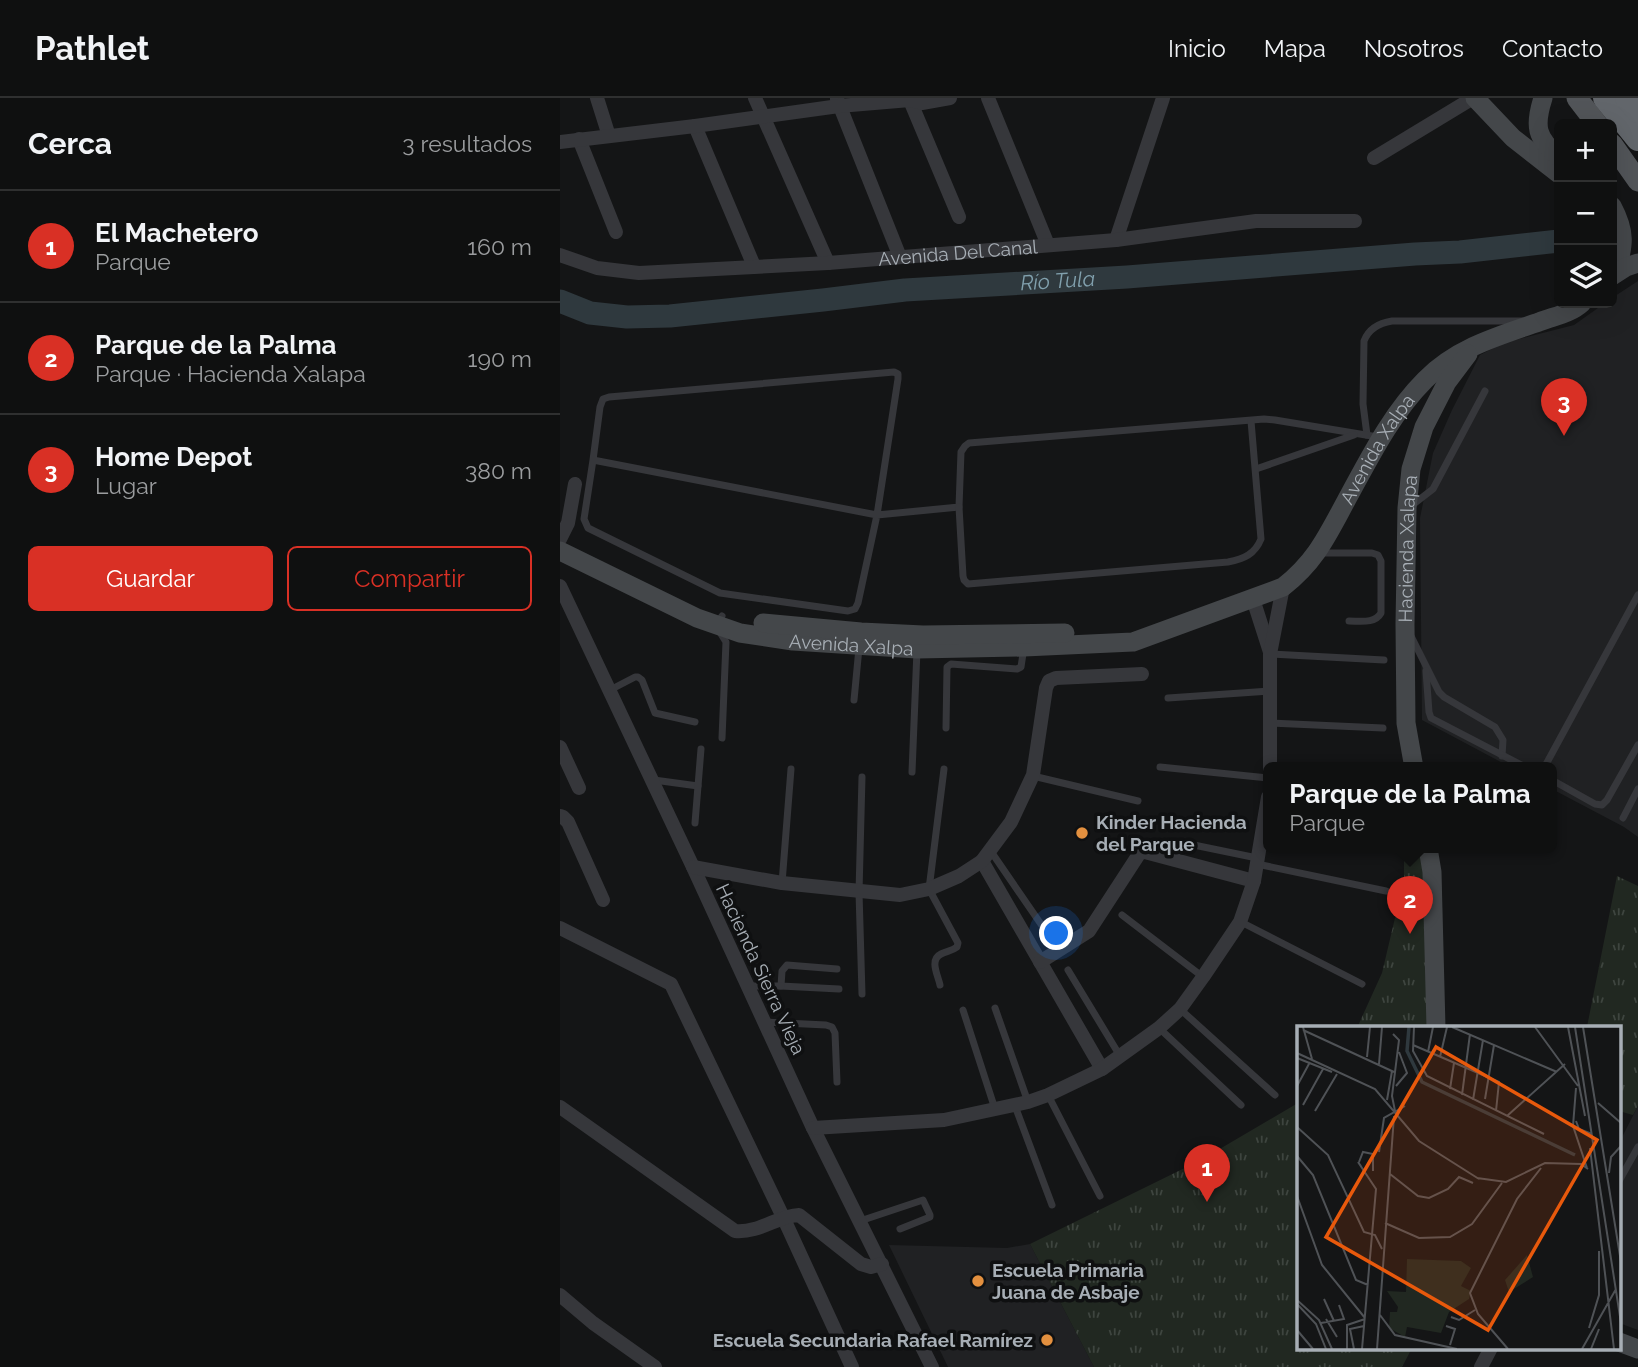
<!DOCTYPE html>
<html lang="es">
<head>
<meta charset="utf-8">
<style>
	body { margin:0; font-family:Raleway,sans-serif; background:#1d1e1e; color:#f1f3f6 }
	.controls { position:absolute; right:21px; top:21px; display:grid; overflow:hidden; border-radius:10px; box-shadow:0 7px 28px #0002 }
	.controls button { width:63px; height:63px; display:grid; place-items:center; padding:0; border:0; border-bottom:2px solid #2f3030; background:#0f1010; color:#f1f3f6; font:35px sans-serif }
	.you { position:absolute; left:497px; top:836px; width:24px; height:24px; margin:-18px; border:5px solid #fff; border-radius:50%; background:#1a73e8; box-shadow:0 0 0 10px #1a73e833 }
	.badge { display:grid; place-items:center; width:46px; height:46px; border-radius:50%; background:#d93025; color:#fff; font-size:23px; font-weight:700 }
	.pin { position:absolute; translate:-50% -58px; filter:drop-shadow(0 2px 4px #0008) }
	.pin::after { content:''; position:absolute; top:37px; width:24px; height:21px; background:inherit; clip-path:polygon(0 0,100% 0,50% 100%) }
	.popup { position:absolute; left:703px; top:664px; width:294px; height:91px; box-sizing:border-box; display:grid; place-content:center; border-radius:10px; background:#0f1010; filter:drop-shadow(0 2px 5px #0005); font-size:23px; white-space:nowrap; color:#9b9d9f }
	.popup b { font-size:26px; color:#f1f3f6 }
	.popup::after { content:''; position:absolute; left:50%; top:100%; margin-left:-14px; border:14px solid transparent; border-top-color:#0f1010 }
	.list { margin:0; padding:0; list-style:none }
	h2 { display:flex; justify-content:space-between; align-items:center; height:91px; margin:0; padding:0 28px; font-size:30px }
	h2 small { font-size:23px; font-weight:400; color:#9b9d9f }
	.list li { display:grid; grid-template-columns:46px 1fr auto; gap:21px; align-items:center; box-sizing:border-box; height:112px; padding:0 28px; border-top:2px solid #2f3030 }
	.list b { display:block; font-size:26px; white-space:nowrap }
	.list p { margin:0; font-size:23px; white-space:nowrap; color:#9b9d9f }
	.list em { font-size:23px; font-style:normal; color:#9b9d9f }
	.actions { display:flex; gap:14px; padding:21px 28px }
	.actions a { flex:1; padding:16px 0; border:2px solid #d93025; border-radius:10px; text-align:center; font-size:24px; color:#d93025 }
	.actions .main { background:#d93025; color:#fff }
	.icon { flex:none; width:38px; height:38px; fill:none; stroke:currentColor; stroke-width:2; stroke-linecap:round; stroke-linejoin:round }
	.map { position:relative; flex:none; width:1078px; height:1269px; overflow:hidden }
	header { display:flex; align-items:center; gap:42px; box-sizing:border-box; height:98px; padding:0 35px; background:#0f1010; border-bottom:2px solid #2f3030 }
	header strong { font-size:33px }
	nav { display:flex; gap:38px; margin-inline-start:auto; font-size:24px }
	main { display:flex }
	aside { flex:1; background:#0f1010 }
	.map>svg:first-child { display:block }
	.built { fill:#202123 }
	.park { fill:url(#park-tufts) }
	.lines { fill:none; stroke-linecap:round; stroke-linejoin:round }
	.river { stroke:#2f393e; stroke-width:23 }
	.lane { stroke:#36373b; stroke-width:7 }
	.street { stroke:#36373b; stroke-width:14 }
	.secondary { stroke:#44474a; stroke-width:19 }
	.primary { stroke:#525559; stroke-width:21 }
	.highway { stroke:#62666b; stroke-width:24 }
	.poi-dot { fill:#e3903f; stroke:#0f1011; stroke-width:2.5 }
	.labels { text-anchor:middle; stroke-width:7; stroke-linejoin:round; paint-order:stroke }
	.street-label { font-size:19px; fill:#a7aeb5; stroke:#0f1011 }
	.poi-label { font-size:19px; font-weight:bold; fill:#a7aeb5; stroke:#0f1011; text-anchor:start }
	.water-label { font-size:21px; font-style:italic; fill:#81a0ad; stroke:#0f1011 }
	.inset-river { fill:none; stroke:#2f393e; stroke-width:3.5 }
	.inset-road { fill:none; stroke:#4f5256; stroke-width:2 }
	.view { fill:#e8590c; fill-opacity:0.15; stroke:#e8590c; stroke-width:3.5 }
	.inset-edge { fill:none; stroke:#a7aeb5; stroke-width:3.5 }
</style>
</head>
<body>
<header>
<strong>Pathlet</strong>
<nav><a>Inicio</a><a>Mapa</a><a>Nosotros</a><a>Contacto</a></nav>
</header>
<main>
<aside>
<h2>Cerca<small>3 resultados</small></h2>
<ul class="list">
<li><span class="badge">1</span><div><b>El Machetero</b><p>Parque</p></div><em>160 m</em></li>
<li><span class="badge">2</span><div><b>Parque de la Palma</b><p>Parque · Hacienda Xalapa</p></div><em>190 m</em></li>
<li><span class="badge">3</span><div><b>Home Depot</b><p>Lugar</p></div><em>380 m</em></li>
</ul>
<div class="actions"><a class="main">Guardar</a><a>Compartir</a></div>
</aside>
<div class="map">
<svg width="1078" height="1269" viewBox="0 0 1078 1269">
	<defs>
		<pattern id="park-tufts" width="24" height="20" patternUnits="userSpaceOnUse" patternTransform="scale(1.75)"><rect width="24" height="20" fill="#212821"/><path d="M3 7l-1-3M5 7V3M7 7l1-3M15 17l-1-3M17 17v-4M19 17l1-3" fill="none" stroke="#3e453f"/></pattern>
	</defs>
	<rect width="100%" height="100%" fill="#141516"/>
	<g class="built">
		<path d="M1078,183V739L1064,729L992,691V670H952L862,622L860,420L873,355L892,312L920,257L943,245L1014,227L1045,205H1052V200Z"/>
		<path d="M1078,1008V1232L1059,1225V1045Z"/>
		<path d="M470,1146L534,1269H388L329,1147L447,1150Z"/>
	</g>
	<g class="park">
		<path d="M844,750H862L870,929L797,930L822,875L844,782Z"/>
		<path d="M1057,778L1078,788V1008L1073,1017L1059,1013L1060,989H1059V930L1027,929Z"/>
		<path d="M738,1005V1250H852L842,1269H534L470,1146L641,1062Z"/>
	</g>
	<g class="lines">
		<path class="river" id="s1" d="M0,203L30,215L67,219L110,218L263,202L345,192L567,179L855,156L900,154L999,143"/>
		<g class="lane">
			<path d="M807,337L803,306L804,243C809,230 819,225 832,223H962"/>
			<path d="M33,362L24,421L28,430L160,495L288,513L295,511L298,505L317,417L338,281V276L334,274L49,299L43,301L40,309L33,362L317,417L399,409L401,354L405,348L409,345L704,321L715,322L818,339"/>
			<path d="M696,371L794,337"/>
			<path d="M851,408L873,391L925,293"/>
			<path d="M399,409L403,478L404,482L408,486L668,464C684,461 695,456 701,441L691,323"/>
			<path d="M759,455H812L818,457L821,463V515C815,526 800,523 789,523"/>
			<path d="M851,538L879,594L884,599L935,629L943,642L942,658"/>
			<path d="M711,556L824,562"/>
			<path d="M866,573L869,614L871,620L967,670"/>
			<path d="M50,592L75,579H78L82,582L95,615L135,624"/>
			<path d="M608,600L710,593"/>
			<path d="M294,602L299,550"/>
			<path d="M710,625L823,630"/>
			<path d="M386,630L387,569L391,566L457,571L461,569L464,549"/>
			<path d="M162,640L166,544L156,528L162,518"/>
			<path d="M600,669L708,680"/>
			<path d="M984,670L1078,497"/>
			<path d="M352,674L357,552"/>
			<path d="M473,678L578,703"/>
			<path d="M94,682L138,688"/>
			<path d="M992,682L1035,706L1042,707L1047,702L1078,647"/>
			<path d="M1063,720L1078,691"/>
			<path d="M135,725L141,651"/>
			<path d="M629,746L697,760"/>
			<path d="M430,752L485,832"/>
			<path d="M697,766L826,793"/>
			<path d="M222,785L231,671"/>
			<path d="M562,817L643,879"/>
			<path d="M681,824L802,886"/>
			<path d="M277,871L227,867L222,873L221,888L279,891"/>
			<path d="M508,872L560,958"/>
			<path d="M380,887C378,877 369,862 381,856C387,853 392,853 397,849L398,845L369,791L384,671"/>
			<path d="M187,888H221"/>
			<path d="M302,896L299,794L302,679"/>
			<path d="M435,910L468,1004"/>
			<path d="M620,911L715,997"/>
			<path d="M403,912L435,1011"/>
			<path d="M204,924L266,927L272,929L275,935L277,984"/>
			<path d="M599,930L681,1007"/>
			<path d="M488,997L540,1098"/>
			<path d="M455,1008L492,1107"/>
			<path d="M1059,1083L1078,1049"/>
			<path d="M300,1123L363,1102L370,1117V1119L340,1131"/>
		</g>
		<g class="street">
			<path d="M37,0L49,38"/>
			<path d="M195,0L268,165"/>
			<path d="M349,0L399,119"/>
			<path d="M428,0L488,147"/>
			<path d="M277,1L340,159"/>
			<path d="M135,28L194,168"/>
			<path d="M19,41L56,134"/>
			<path d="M0,44L135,28L279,8L350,2L362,5L390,0"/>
			<path d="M814,60L913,0"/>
			<path d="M556,142L603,0"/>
			<path id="s2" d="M0,157L37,170L79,175L268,165L556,142L696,123H795"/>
			<path d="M0,441L8,425L15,386"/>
			<path d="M0,488L133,769L253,1030L372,1269"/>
			<path d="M693,501L710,554"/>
			<path d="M0,649L19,690"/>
			<path d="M710,670V556L723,489"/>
			<path d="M0,718L3,719L8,724L43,802"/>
			<path d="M422,763L542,971"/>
			<path d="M133,769L222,785L340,797L369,791L399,778L422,763L451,724L473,677L486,590L489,583L496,580L582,576"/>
			<path d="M0,830L111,886L224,1121L292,1269"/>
			<path d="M480,864L529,833L581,753L694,783"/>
			<path d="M0,1009L175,1133C200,1135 217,1118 239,1117L301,1166L311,1169L322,1166"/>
			<path d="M253,1030L384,1022L468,1004L488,997L542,971L599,930L620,911L643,879L680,824L694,783L708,699"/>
			<path d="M0,1197L33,1225L95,1269"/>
			<path d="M921,1269L931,1250"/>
		</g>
		<g class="secondary">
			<path d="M915,0L953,40L999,76"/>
			<path d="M983,0C974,28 976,40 999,59"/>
			<path d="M1052,108C1066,134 1064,147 1056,175"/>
			<path d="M1052,178L1066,169L1078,165"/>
			<path id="s3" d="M0,453L137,520L180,535L233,543L357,551L464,549L573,544L723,489C756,463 767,438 786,403C809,361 831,316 865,282C896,250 938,238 979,224C994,218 1010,216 1022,205"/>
			<path d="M203,525L301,534L363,537L505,535"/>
			<path id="s4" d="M854,670L846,625L845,526L847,410L851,371L864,329L887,284L908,256"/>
			<path d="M868,750L872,774L876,930"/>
			<path d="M1059,1244L1078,1251"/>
		</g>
		<g class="primary">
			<path d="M1017,0L1037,26"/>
			<path d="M1052,46L1078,83"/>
		</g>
		<g class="highway">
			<path d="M1045,0L1078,41"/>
			<path d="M1067,0L1078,13"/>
		</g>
	</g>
	<g class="poi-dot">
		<circle cx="522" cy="735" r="7"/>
		<circle cx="418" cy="1183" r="7"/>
		<circle cx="487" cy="1242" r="7"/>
	</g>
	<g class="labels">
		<g class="street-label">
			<text dy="7" stroke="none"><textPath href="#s2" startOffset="401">Avenida Del Canal</textPath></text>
			<text dy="7" stroke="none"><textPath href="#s3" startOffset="920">Avenida Xalpa</textPath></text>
			<text dy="7" stroke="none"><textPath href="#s4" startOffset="220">Hacienda Xalapa</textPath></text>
			<text dy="7" stroke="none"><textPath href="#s3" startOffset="310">Avenida Xalpa</textPath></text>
			<text transform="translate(201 871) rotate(65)" y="7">Hacienda Sierra Vieja</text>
		</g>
		<g class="poi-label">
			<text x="536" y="731">Kinder Hacienda<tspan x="536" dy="22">del Parque</tspan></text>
			<text x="432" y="1179">Escuela Primaria<tspan x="432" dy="22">Juana de Asbaje</tspan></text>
			<text x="473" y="1249" text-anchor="end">Escuela Secundaria Rafael Ramírez</text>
		</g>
		<g class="water-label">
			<text dy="7" stroke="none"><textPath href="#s1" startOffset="502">Río Tula</textPath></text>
		</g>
	</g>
	<g transform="translate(737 928)">
		<rect width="324" height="324" fill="#141516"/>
		<path d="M230,229L236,251L212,266L208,254ZM110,233L164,235L174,242L164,260L174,265L172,273L152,286L144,307L110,301L108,311L92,302L93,286H100L101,281L90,265L109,266Z" fill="#212821"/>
		<path class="inset-river" d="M112,1L110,25L125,56L278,129"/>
		<path class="inset-road" d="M6,1L15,33M117,1L116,25L130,50L247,108M155,1L260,46M238,1L281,60M271,1L288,90M278,1L324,297M286,1L324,236M6,4L97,46M96,8L102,14L95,70L98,85M116,19L202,56L199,85M131,26L136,1M0,27L78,63L122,115L182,153M70,31L73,1M143,31L150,1M0,32L35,46M82,38L85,1M0,60L13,36M99,60L110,47L102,26M279,62L276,100L290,142M153,63L157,37M165,69L173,8M188,73L197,19M90,74L95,45M176,74L186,14M301,77L324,97M6,79L26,43M18,85L40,48M210,90L268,38M279,95L282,103L295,108M0,101L31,129L67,206L78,209L85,223M293,122L317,323M82,126L87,92L108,80M0,130L16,149L59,254L71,259M62,136L66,126L76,128V145M64,140L61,136L79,163L65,323M312,147L314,131L324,120M93,148L121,170L132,172L151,163L162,151L176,157M180,152L209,156L248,137L284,138L291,143M0,170L25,239L68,292M88,197L122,212L153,211L175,198L205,157M27,273L37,295M0,274L22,294L35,323M0,278L19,298L29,323M83,289L98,309L160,323M154,291L162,294L178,284M29,293L40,311M24,297L47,293L42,279M149,300L158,303L153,319M292,302L302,269V225M0,304L16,323M50,323V299L68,293M57,323L53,303L67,300M80,323L97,90M211,323L181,288L173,267L220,173L244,142M285,323L319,263M294,323L302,303"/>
		<path class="view" d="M139,21L300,114L191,304L29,211Z"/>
		<rect width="324" height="324" class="inset-edge"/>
	</g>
</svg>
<div class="controls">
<button>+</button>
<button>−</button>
<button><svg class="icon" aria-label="layers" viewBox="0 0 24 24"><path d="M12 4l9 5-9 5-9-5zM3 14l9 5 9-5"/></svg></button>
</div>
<div class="you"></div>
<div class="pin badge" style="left:647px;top:1104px">1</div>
<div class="pin badge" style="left:850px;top:836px">2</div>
<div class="popup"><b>Parque de la Palma</b>Parque</div>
<div class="pin badge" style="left:1004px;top:338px">3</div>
</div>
</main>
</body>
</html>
